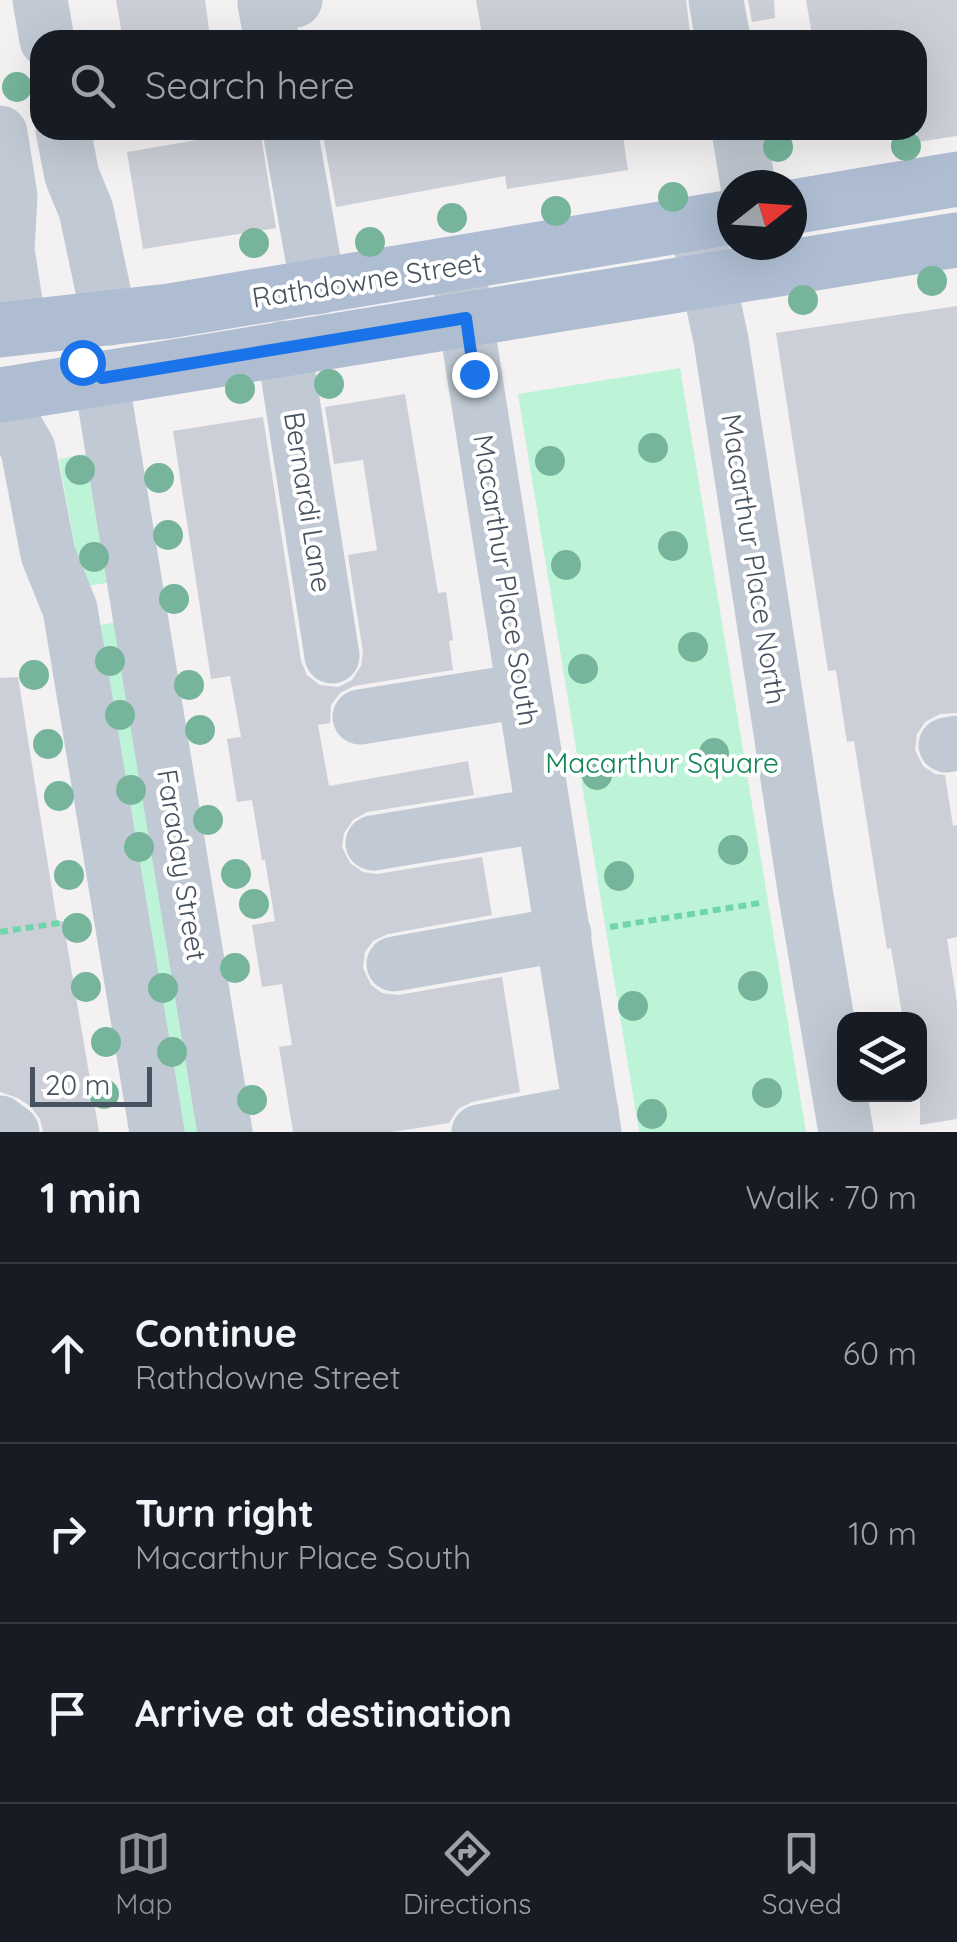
<!DOCTYPE html>
<html lang="en">
<head>
<meta charset="utf-8">
<style>
	body { margin:0; font-family:Quicksand,sans-serif; background:#20242c; color:#f1f3f6 }
	.controls { position:absolute; right:30px; bottom:30px; display:grid; overflow:hidden; border-radius:20px; box-shadow:0 10px 40px #0002 }
	.controls button { width:90px; height:90px; display:grid; place-items:center; padding:0; border:0; border-bottom:2px solid #363941; background:#171b24; color:#f1f3f6; font:50px sans-serif }
	.compass { position:absolute; left:717px; top:170px; width:90px; height:90px; border-radius:50%; background:#171b24; box-shadow:0 10px 40px #0002; rotate:73deg }
	.scale { position:absolute; left:30px; bottom:25px; width:122px; box-sizing:border-box; padding-left:10px; border:5px solid #475260; border-top:0; font-size:28px; line-height:35px; white-space:nowrap; color:#475260; -webkit-text-stroke:8px #fff; paint-order:stroke }
	.stop { position:absolute; width:30px; height:30px; margin:-22px; border:8px solid #1a73e8; border-radius:50%; background:#fff }
	.stop.end { background:#1a73e8; border-color:#fff; box-shadow:0 2px 10px #0008 }
	.list { margin:0; padding:0; list-style:none }
	h2 { display:flex; justify-content:space-between; align-items:center; height:130px; margin:0; padding:0 40px; font-size:42px }
	h2 small { font-size:32px; font-weight:400; color:#9ea1a6 }
	.list li { display:grid; grid-template-columns:65px 1fr auto; gap:30px; align-items:center; box-sizing:border-box; height:180px; padding:0 40px; border-top:2px solid #363941 }
	.list b { display:block; font-size:38px; white-space:nowrap }
	.list p { margin:0; font-size:32px; white-space:nowrap; color:#9ea1a6 }
	.list em { font-size:32px; font-style:normal; color:#9ea1a6 }
	.icon { flex:none; width:55px; height:55px; fill:none; stroke:currentColor; stroke-width:2; stroke-linecap:round; stroke-linejoin:round }
	.map { position:relative; flex:none; width:957px; height:1132px; overflow:hidden }
	.search { position:absolute; background:#171b24; box-shadow:0 10px 40px #0002; left:30px; right:30px; top:30px; height:110px; display:flex; align-items:center; gap:25px; box-sizing:border-box; padding:0 35px; border-radius:30px; color:#9ea1a6; font-size:38px }
	.sheet { height:670px; background:#171b24 }
	nav { display:flex; justify-content:space-around; align-items:center; box-sizing:border-box; height:140px; border-top:2px solid #363941; background:#171b24; font-size:28px; color:#9ea1a6 }
	nav a { display:grid; justify-items:center; gap:5px }
	nav .on { color:#8c9099 }
	.map>svg:first-child { display:block }
	.green { fill:#bdf4d7 }
	.building { fill:#cccfd7 }
	.lines { fill:none; stroke-linecap:round; stroke-linejoin:round }
	.path { stroke:#71d5ac; stroke-width:6; stroke-dasharray:8 5; stroke-linecap:butt }
	.minor { stroke:#c1cad4; stroke-width:55 }
	.major { stroke:#aebdd2; stroke-width:55 }
	.tree { fill:#76b59b }
	.route { stroke:#1a73e8; stroke-width:12 }
	.labels { text-anchor:middle; stroke-width:8; stroke-linejoin:round; paint-order:stroke }
	.street-label { font-size:28px; fill:#475260; stroke:#fff }
	.park-label { font-size:28px; fill:#0f8454; stroke:#fff }
</style>
</head>
<body>
<div class="map">
<svg width="957" height="1132" viewBox="0 0 957 1132">
	<rect width="100%" height="100%" fill="#f3f1f1"/>
	<g class="green">
		<path d="M680,368L806,1132H639L518,394Z"/>
		<path d="M104,451L123,580L82,587L59,459Z"/>
		<path d="M129,620L214,1132H169L89,627Z"/>
	</g>
	<g class="building">
		<path d="M116,0H205L210,36L185,40H123Z"/>
		<path d="M476,0H686L691,40H483Z"/>
		<path d="M748,0H774L775,18L752,22Z"/>
		<path d="M806,0H957V136L917,142V40H813Z"/>
		<path d="M220,130H260L276,228L143,249L127,152L221,136Z"/>
		<path d="M322,130H622L628,170L507,189L505,176L336,207Z"/>
		<path d="M957,306V713L940,714L925,722L917,734L915,750L923,766L935,774L945,775L953,826L957,825V937L947,939L957,1003V1119L920,1125V1020H903L891,948L887,949L854,741L847,742L836,670L828,671L776,333Z"/>
		<path d="M405,394L438,593L446,592L453,640L449,641L453,670L354,686L340,693L331,705L330,723L318,725L329,786L468,761L474,795L367,812L353,820L344,833L342,847L350,863L363,872L377,874L482,857L492,915L388,934L373,941L365,952L363,968L371,985L382,993L398,995L502,977L520,1092L472,1102L458,1109L449,1123L392,1132H293L279,1047L292,1045L282,984L262,987L252,925L275,921L265,860H262L252,800L237,802L227,739L241,737L230,676L211,679L173,431L263,417L301,661L307,675L320,685L338,687L352,680L361,666L363,652L348,555L377,550L363,460L334,464L325,407Z"/>
		<path d="M18,677L57,921H63L99,1132H43L40,1119L31,1107L18,1098L0,1092V678Z"/>
	</g>
	<g class="lines">
		<g class="path">
			<path d="M610,927L760,903"/>
			<path d="M0,932L72,921"/>
		</g>
		<g class="minor">
			<path d="M40,0L47,40"/>
			<path d="M716,0L723,40"/>
			<path d="M272,40L265,4L295,0"/>
			<path d="M63,130L72,176L86,210L109,318"/>
			<path d="M290,130L318,287"/>
			<path d="M739,130L748,185"/>
			<path d="M0,133L10,196L7,250L19,327"/>
			<path d="M698,232L721,340L806,896L846,1132"/>
			<path d="M458,271L594,1132"/>
			<path d="M284,348L332,656"/>
			<path d="M101,378L225,1132"/>
			<path d="M0,401L28,449L48,554L70,609L157,1132"/>
			<path d="M360,717L522,691"/>
			<path d="M946,745L957,743"/>
			<path d="M373,843L543,815"/>
			<path d="M394,964L564,934"/>
			<path d="M0,1123L12,1132"/>
			<path d="M479,1132L591,1111"/>
		</g>
		<g class="major">
			<path d="M792,207L957,179"/>
			<path d="M0,330L169,311L732,217"/>
			<path d="M0,395L957,240"/>
		</g>
	</g>
	<g class="tree">
		<circle cx="17" cy="87" r="15"/>
		<circle cx="906" cy="146" r="15"/>
		<circle cx="778" cy="147" r="15"/>
		<circle cx="673" cy="197" r="15"/>
		<circle cx="556" cy="211" r="15"/>
		<circle cx="452" cy="218" r="15"/>
		<circle cx="370" cy="242" r="15"/>
		<circle cx="254" cy="243" r="15"/>
		<circle cx="932" cy="281" r="15"/>
		<circle cx="803" cy="300" r="15"/>
		<circle cx="329" cy="384" r="15"/>
		<circle cx="240" cy="389" r="15"/>
		<circle cx="653" cy="448" r="15"/>
		<circle cx="550" cy="461" r="15"/>
		<circle cx="80" cy="470" r="15"/>
		<circle cx="159" cy="478" r="15"/>
		<circle cx="168" cy="535" r="15"/>
		<circle cx="673" cy="546" r="15"/>
		<circle cx="94" cy="557" r="15"/>
		<circle cx="566" cy="565" r="15"/>
		<circle cx="174" cy="599" r="15"/>
		<circle cx="693" cy="647" r="15"/>
		<circle cx="110" cy="661" r="15"/>
		<circle cx="583" cy="669" r="15"/>
		<circle cx="34" cy="675" r="15"/>
		<circle cx="189" cy="685" r="15"/>
		<circle cx="120" cy="715" r="15"/>
		<circle cx="200" cy="730" r="15"/>
		<circle cx="48" cy="744" r="15"/>
		<circle cx="714" cy="753" r="15"/>
		<circle cx="597" cy="775" r="15"/>
		<circle cx="131" cy="790" r="15"/>
		<circle cx="59" cy="796" r="15"/>
		<circle cx="208" cy="820" r="15"/>
		<circle cx="139" cy="847" r="15"/>
		<circle cx="733" cy="850" r="15"/>
		<circle cx="236" cy="874" r="15"/>
		<circle cx="69" cy="875" r="15"/>
		<circle cx="619" cy="876" r="15"/>
		<circle cx="254" cy="904" r="15"/>
		<circle cx="77" cy="928" r="15"/>
		<circle cx="235" cy="968" r="15"/>
		<circle cx="753" cy="986" r="15"/>
		<circle cx="86" cy="987" r="15"/>
		<circle cx="163" cy="988" r="15"/>
		<circle cx="633" cy="1006" r="15"/>
		<circle cx="106" cy="1042" r="15"/>
		<circle cx="172" cy="1052" r="15"/>
		<circle cx="767" cy="1093" r="15"/>
		<circle cx="104" cy="1094" r="15"/>
		<circle cx="252" cy="1100" r="15"/>
		<circle cx="652" cy="1114" r="15"/>
	</g>
	<g class="lines">
		<path class="route" d="M82,362L102,378L466,318L474,374"/>
	</g>
	<g class="labels">
		<g class="street-label">
			<text transform="translate(367 280) rotate(-9)" y="10">Rathdowne Street</text>
			<text transform="translate(308 502) rotate(81)" y="10">Bernardi Lane</text>
			<text transform="translate(754 559) rotate(81)" y="10">Macarthur Place North</text>
			<text transform="translate(506 580) rotate(81)" y="10">Macarthur Place South</text>
			<text transform="translate(182 865) rotate(81)" y="10">Faraday Street</text>
		</g>
		<g class="park-label">
			<text x="662" y="773">Macarthur Square</text>
		</g>
	</g>
</svg>
<div class="controls">
<button><svg class="icon" aria-label="layers" viewBox="0 0 24 24"><path d="M12 4l9 5-9 5-9-5zM3 14l9 5 9-5"/></svg></button>
</div>
<svg class="compass" viewBox="-18 -18 36 36"><path d="M0-13l5 13h-10z" fill="#e53935"/><path d="M0 13l5-13h-10z" fill="#9ea1a6"/></svg>
<div class="scale">20 m</div>
<div class="stop" style="left:82px;top:362px"></div>
<div class="stop end" style="left:474px;top:374px"></div>
<div class="search"><svg class="icon" aria-label="search" viewBox="0 0 24 24"><circle cx="10" cy="10" r="6"/><path d="M15 15l6 6"/></svg>Search here</div>
</div>
<section class="sheet">
<h2>1 min<small>Walk · 70 m</small></h2>
<ul class="list">
<li><svg class="icon" aria-label="ahead" viewBox="0 0 24 24"><path d="M12 20V5M6 11l6-6 6 6"/></svg><div><b>Continue</b><p>Rathdowne Street</p></div><em>60 m</em></li>
<li><svg class="icon" aria-label="right" viewBox="0 0 24 24"><path d="M7 20v-9h11M14 6l5 5-5 5"/></svg><div><b>Turn right</b><p>Macarthur Place South</p></div><em>10 m</em></li>
<li><svg class="icon" aria-label="arrive" viewBox="0 0 24 24"><path d="M6 21V4h12l-3 4 3 4H6"/></svg><div><b>Arrive at destination</b></div></li>
</ul>
</section>
<nav>
<a class="on"><svg class="icon" aria-label="map" viewBox="0 0 24 24"><path d="M3 6l6-2 6 2 6-2v14l-6 2-6-2-6 2zM9 4v14M15 6v14"/></svg>Map</a>
<a><svg class="icon" aria-label="directions" viewBox="0 0 24 24"><path d="M12 3l9 9-9 9-9-9zM9 14v-3h6M13 9l2 2-2 2"/></svg>Directions</a>
<a><svg class="icon" aria-label="saved" viewBox="0 0 24 24"><path d="M7 4h10v16l-5-4-5 4z"/></svg>Saved</a>
</nav>
</body>
</html>
